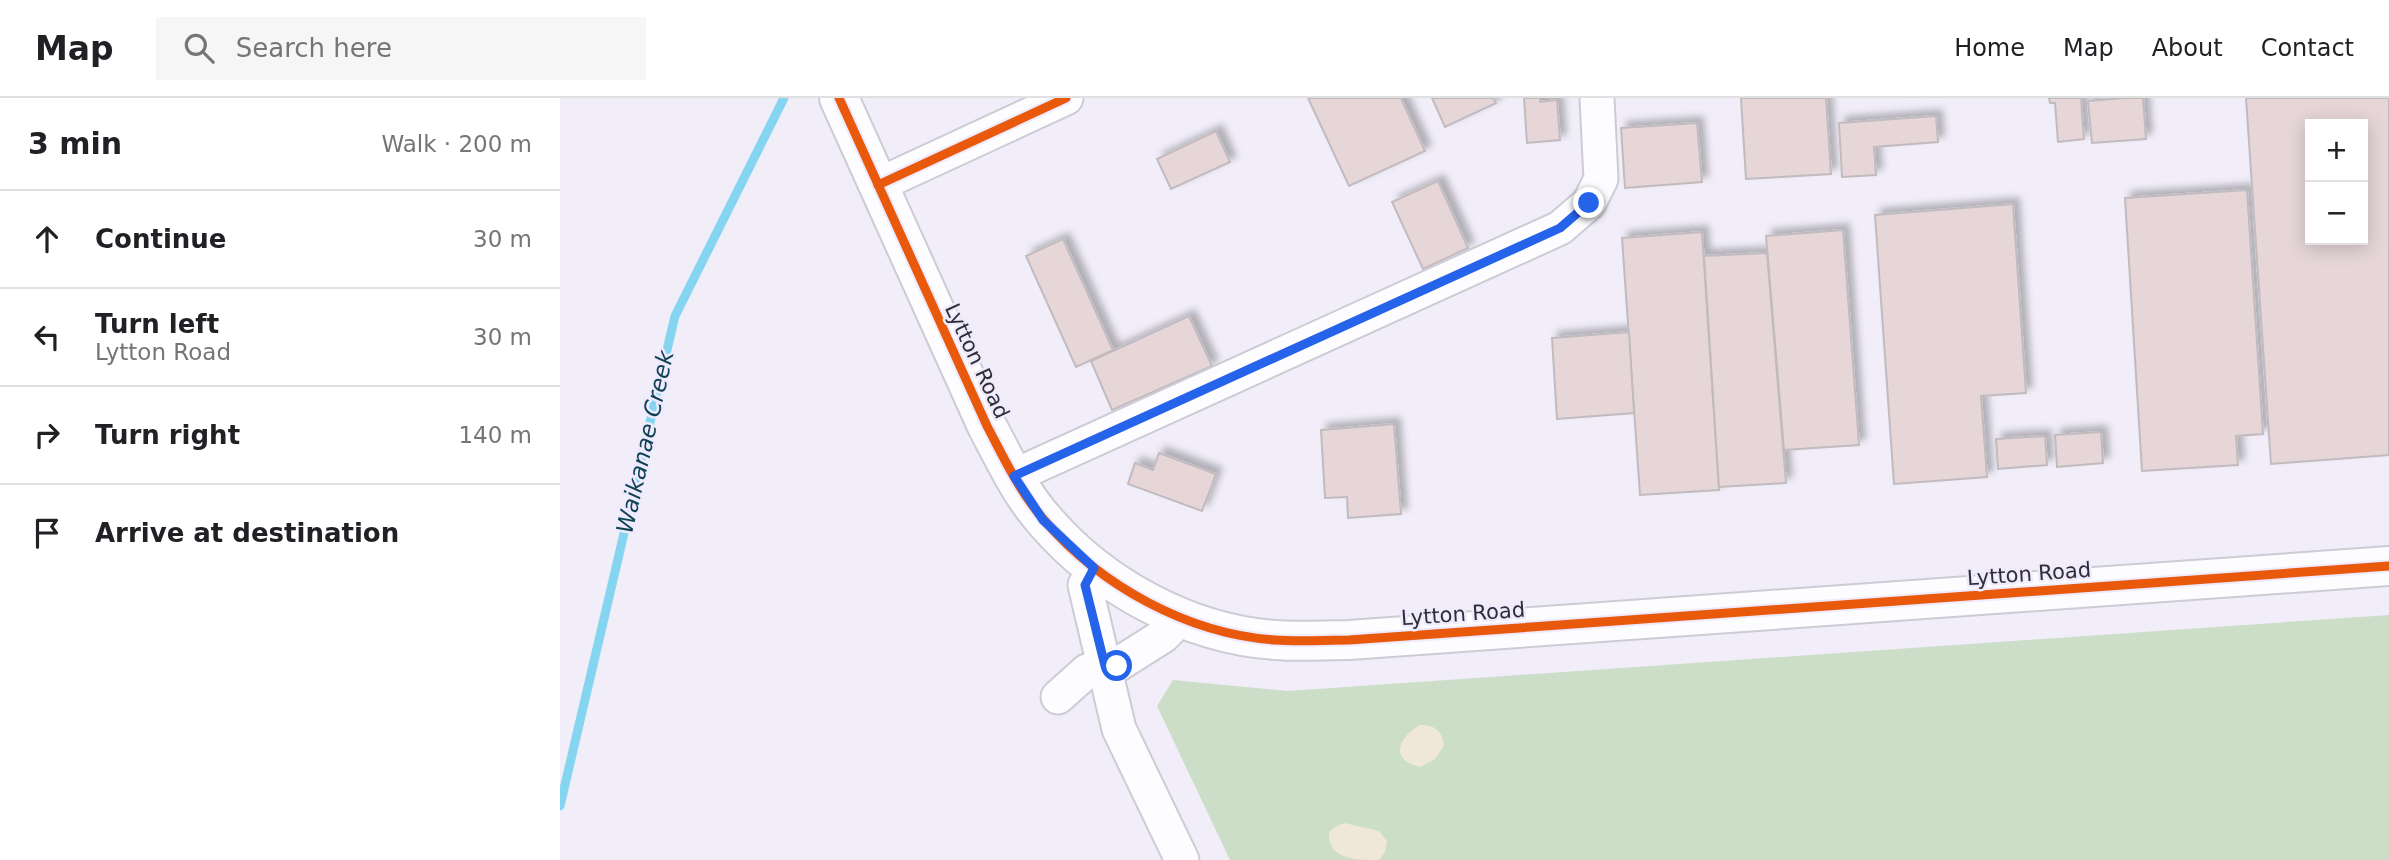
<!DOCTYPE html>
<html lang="en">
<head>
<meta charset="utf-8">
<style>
	body { margin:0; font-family:"DejaVu Sans",sans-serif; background:#f6f6f6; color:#202124 }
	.controls { position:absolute; right:21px; top:21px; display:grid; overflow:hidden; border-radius:0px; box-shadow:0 4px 18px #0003 }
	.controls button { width:63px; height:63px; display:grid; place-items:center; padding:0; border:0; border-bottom:2px solid #e0e0e0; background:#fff; color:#202124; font:35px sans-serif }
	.stop { position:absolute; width:21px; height:21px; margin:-16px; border:5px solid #2563eb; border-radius:50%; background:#fff }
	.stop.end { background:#2563eb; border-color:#fff; box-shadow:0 2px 7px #0008 }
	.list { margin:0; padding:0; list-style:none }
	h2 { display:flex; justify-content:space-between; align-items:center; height:91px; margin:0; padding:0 28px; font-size:30px }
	h2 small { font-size:23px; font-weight:400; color:#757577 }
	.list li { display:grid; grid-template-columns:46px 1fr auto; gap:21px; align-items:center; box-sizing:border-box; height:98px; padding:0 28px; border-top:2px solid #e0e0e0 }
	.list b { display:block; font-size:26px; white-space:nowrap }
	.list p { margin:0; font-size:23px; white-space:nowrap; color:#757577 }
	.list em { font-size:23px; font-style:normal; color:#757577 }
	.icon { flex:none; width:38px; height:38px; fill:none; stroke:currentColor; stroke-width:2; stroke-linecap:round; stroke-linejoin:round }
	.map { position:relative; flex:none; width:1829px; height:762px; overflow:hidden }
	header { display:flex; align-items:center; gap:42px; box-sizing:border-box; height:98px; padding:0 35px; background:#fff; border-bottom:2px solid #e0e0e0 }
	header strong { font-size:33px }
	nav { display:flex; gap:38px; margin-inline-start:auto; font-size:24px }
	.search { width:490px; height:63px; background:#f6f6f6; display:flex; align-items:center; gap:18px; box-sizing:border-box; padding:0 24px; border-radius:0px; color:#757577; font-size:26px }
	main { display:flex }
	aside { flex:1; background:#fff }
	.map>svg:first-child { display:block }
	.green { fill:#ccdec7 }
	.sand { fill:#efe8d9 }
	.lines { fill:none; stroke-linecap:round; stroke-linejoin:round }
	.stream { stroke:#85d5f1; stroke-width:9 }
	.building { fill:#e6d6d8; stroke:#c1bbbf; stroke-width:2; fill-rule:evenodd; filter:url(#shadow) }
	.minor-casing { stroke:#cdcbd4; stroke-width:37 }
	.major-casing { stroke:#cdcbd4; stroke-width:42 }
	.minor { stroke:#fdfcfe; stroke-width:33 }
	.major { stroke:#fdfcfe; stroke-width:38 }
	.cycleway-casing { stroke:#efeafd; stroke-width:13 }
	.cycleway { stroke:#e8590c; stroke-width:9 }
	.route { stroke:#2563eb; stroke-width:9 }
	.labels { text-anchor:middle; stroke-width:5; stroke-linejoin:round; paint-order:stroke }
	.street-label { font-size:21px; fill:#302e35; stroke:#efeafd }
	.water-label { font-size:23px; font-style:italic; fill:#0f4252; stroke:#efeafd }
</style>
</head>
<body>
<header>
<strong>Map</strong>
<div class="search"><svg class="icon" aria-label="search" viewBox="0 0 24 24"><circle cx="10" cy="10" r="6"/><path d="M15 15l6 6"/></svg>Search here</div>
<nav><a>Home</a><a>Map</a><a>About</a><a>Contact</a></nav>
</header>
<main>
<aside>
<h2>3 min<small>Walk · 200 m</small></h2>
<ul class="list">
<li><svg class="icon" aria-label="ahead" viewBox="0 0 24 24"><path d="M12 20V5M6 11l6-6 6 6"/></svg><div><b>Continue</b></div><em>30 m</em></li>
<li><svg class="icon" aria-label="left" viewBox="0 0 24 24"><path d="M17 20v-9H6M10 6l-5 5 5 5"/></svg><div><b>Turn left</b><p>Lytton Road</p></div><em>30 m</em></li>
<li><svg class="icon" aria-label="right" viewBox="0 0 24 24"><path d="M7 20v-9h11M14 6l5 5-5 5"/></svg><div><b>Turn right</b></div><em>140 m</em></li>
<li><svg class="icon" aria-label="arrive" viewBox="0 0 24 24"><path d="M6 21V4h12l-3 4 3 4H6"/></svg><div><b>Arrive at destination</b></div></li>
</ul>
</aside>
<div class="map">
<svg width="1829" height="762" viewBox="0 0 1829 762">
	<defs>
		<filter id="shadow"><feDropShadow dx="6" dy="-6" stdDeviation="3.5" flood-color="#0004"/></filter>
	</defs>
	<rect width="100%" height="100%" fill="#f1eef9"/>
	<path class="green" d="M1829,517V762H670L597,608L613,582L728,593Z"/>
	<g class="sand">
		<path d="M860,627C875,627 882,632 884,648L874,662L860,669C829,662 838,639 860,627Z"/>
		<path d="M784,725L819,733L827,743L825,754L819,762C795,762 768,762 769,734L775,729Z"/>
	</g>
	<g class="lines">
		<path class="stream" d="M0,708L115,218L224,0"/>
	</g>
	<g class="building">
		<path d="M748,0H841L865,53L789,88Z"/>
		<path d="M872,0H933L936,5L885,29Z"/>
		<path d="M964,0H980V4L997,2L1000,42L967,45Z"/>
		<path d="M1181,0H1266L1271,76L1186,81Z"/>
		<path d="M1489,0H1521L1524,41L1498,44L1495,5H1490Z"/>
		<path d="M1565,0H1583L1586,41L1532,45L1528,3Z"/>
		<path d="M1686,0H1829V357L1711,366ZM1750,26H1803V142H1750Z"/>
		<path d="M1376,18L1378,44L1314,49L1316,77L1282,79L1279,25Z"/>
		<path d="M1137,25L1142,84L1065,90L1061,30Z"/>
		<path d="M656,33L670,64L611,91L597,61Z"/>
		<path d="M878,83L908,150L863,171L832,104Z"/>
		<path d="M1687,92L1703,336L1676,338L1678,367L1582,373L1565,100Z"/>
		<path d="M1453,106L1466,295L1421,298L1427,379L1334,386L1315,117Z"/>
		<path d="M1283,132L1299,347L1224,352L1206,138Z"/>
		<path d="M1142,134L1159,392L1080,397L1062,140Z"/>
		<path d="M503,141L553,252L516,269L466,158Z"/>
		<path d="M1207,155L1226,385L1159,389L1144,158Z"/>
		<path d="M629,218L652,268L552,312L531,263Z"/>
		<path d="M1069,234L1074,315L997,321L992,240Z"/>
		<path d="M834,326L841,416L788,420L787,399L765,400L761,332Z"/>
		<path d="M1541,334L1543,365L1497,369L1495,337Z"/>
		<path d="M1485,338L1487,367L1438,371L1436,341Z"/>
		<path d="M599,355L656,376L642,413L568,386L575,365L593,372Z"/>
	</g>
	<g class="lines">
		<defs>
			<g id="minor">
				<path d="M318,87L506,0"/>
				<path d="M454,378L1000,130L1029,105L1041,81L1037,0"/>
				<path d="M534,470L525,487L559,631L622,762"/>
				<path d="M498,599L527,573L557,567L603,538L622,519"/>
			</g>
			<path id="major" d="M279,0L427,328C444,360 460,395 485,423C541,488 628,536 715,542C739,544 765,542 789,542L1829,468"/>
		</defs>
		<use href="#minor" class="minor-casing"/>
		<use href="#major" class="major-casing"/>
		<use href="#minor" class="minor"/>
		<use href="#major" class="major"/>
		<defs>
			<g id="cycleway">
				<path d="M279,0L427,328C444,360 460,395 485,423C541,488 628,536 715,542C739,544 765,542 789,542L1829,468"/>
				<path d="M318,87L506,0"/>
			</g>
		</defs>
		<use href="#cycleway" class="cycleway-casing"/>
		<use href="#cycleway" class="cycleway"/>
	</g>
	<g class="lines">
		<path class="route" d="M557,568H545L525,487L534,470L483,422L454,378L1000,130L1029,105"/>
	</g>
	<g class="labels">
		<g class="street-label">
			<text transform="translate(417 263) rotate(65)" y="7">Lytton Road</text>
			<text transform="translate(1469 476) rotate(-4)" y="7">Lytton Road</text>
			<text transform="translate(903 516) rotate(-4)" y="7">Lytton Road</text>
		</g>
		<g class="water-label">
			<text transform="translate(85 344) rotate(-77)" y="8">Waikanae Creek</text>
		</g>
	</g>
</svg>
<div class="controls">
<button>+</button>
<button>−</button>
</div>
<div class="stop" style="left:557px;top:568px"></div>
<div class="stop end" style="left:1029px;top:105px"></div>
</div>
</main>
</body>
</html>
